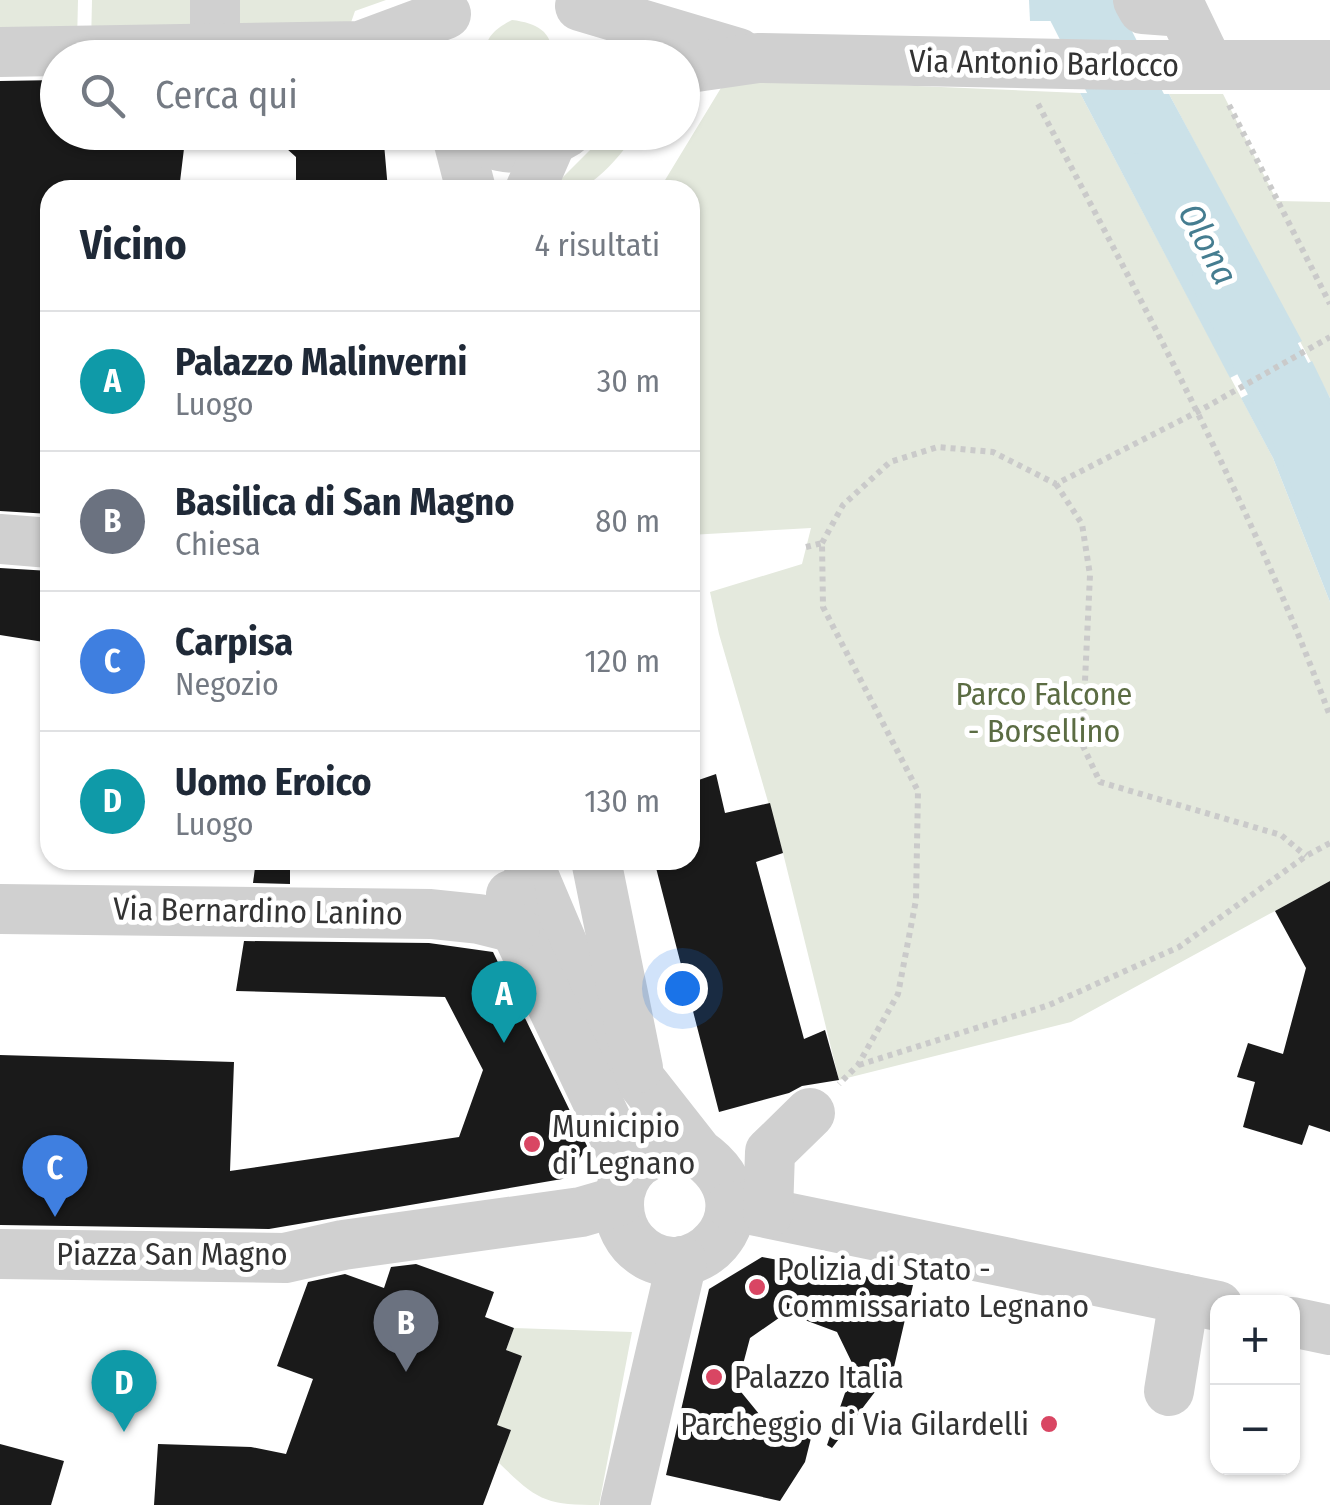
<!DOCTYPE html>
<html lang="it">
<head>
<meta charset="utf-8">
<style>
	body { margin:0; font-family:"Fira Sans Condensed",sans-serif; background:#f6f6f7; color:#1f2937 }
	.controls { position:absolute; right:30px; bottom:30px; display:grid; overflow:hidden; border-radius:20px; box-shadow:0 2px 8px #0004 }
	.controls button { width:90px; height:90px; display:grid; place-items:center; padding:0; border:0; border-bottom:2px solid #e0e1e3; background:#fff; color:#1f2937; font:50px sans-serif }
	.you { position:absolute; left:682px; top:988px; width:35px; height:35px; margin:-25px; border:8px solid #fff; border-radius:50%; background:#1a73e8; box-shadow:0 0 0 15px #1a73e833 }
	.badge { display:grid; place-items:center; width:65px; height:65px; border-radius:50%; background:#d94663; color:#fff; font-size:32px; font-weight:700 }
	.pin { position:absolute; translate:-50% -82px; filter:drop-shadow(0 2px 5px #0008) }
	.pin::after { content:''; position:absolute; top:52px; width:35px; height:30px; background:inherit; clip-path:polygon(0 0,100% 0,50% 100%) }
	.list { margin:0; padding:0; list-style:none }
	h2 { display:flex; justify-content:space-between; align-items:center; height:130px; margin:0; padding:0 40px; font-size:42px }
	h2 small { font-size:32px; font-weight:400; color:#747a83 }
	.list li { display:grid; grid-template-columns:65px 1fr auto; gap:30px; align-items:center; box-sizing:border-box; height:140px; padding:0 40px; border-top:2px solid #e0e1e3 }
	.list b { display:block; font-size:38px; white-space:nowrap }
	.list p { margin:0; font-size:32px; white-space:nowrap; color:#747a83 }
	.list em { font-size:32px; font-style:normal; color:#747a83 }
	.icon { flex:none; width:55px; height:55px; fill:none; stroke:currentColor; stroke-width:2; stroke-linecap:round; stroke-linejoin:round }
	.map { position:relative; flex:none; width:1330px; height:1505px; overflow:hidden }
	.search { position:absolute; background:#fff; box-shadow:0 2px 8px #0004; left:40px; top:40px; width:660px; height:110px; display:flex; align-items:center; gap:25px; box-sizing:border-box; padding:0 35px; border-radius:55px; color:#747a83; font-size:38px }
	.panel { position:absolute; background:#fff; box-shadow:0 2px 8px #0004; left:40px; top:180px; width:660px; height:690px; border-radius:30px }
	.map>svg:first-child { display:block }
	.green { fill:#e4e9dd }
	.water { fill:#cbe1e8 }
	.lines { fill:none; stroke-linecap:round; stroke-linejoin:round }
	.river { stroke:#cbe1e8; stroke-width:68 }
	.building { fill:#1a1a1a }
	.path { stroke:#cacaca; stroke-width:6; stroke-dasharray:5 5; stroke-linecap:butt }
	.minor { stroke:#d0d0d0; stroke-width:50 }
	.poi-dot { fill:#d94663; stroke:#fff; stroke-width:4 }
	.labels { text-anchor:middle; stroke-width:10; stroke-linejoin:round; paint-order:stroke }
	.street-label { font-size:32px; fill:#333; stroke:#fff }
	.park-label { font-size:32px; fill:#5b6c43; stroke:#fff }
	.poi-label { font-size:32px; fill:#333; stroke:#fff; text-anchor:start }
	.water-label { font-size:35px; font-style:italic; fill:#457d90; stroke:#fff }
</style>
</head>
<body>
<div class="map">
<svg width="1330" height="1505" viewBox="0 0 1330 1505">
	<rect width="100%" height="100%" fill="#fff"/>
	<g class="green">
		<path d="M0,0H78L77,42L0,44Z"/>
		<path d="M92,0H202L201,42L91,45Z"/>
		<path d="M224,0H386L355,11L339,57L224,58Z"/>
		<path d="M512,20C537,23 552,31 553,57H484C485,37 495,29 512,20Z"/>
		<path d="M727,78L1080,93L1273,458L1330,602V881L1071,1022L839,1080L783,853L719,634L710,592L802,564L811,528L690,535V190H659Z"/>
		<path d="M1169,94H1223L1277,201L1330,202V398Z"/>
		<path d="M607,133H635C626,150 595,186 575,190C568,192 558,190 550,190Z"/>
		<path d="M514,1328L632,1332L599,1505C545,1505 537,1500 499,1463L510,1430L479,1419L522,1357L506,1350Z"/>
	</g>
	<g class="water">
		<path d="M1029,0H1121L1131,21H1030Z"/>
		<path d="M1080,93L1169,94L1302,341L1230,378Z"/>
		<path d="M1312,361L1330,398V602L1273,458L1241,398Z"/>
	</g>
	<g class="lines">
		<g class="river">
			<path d="M1078,0L1139,120"/>
			<path d="M1226,279L1311,442L1330,492"/>
		</g>
	</g>
	<g class="building">
		<path d="M58,80V132H186L179,190H50V313L41,365L50,367V514L0,511V81Z"/>
		<path d="M268,132H383L388,190H296V157Z"/>
		<path d="M0,568L50,571V643L0,635Z"/>
		<path d="M716,774L725,813L770,803L783,853L756,862L804,1039L825,1030L839,1080L802,1086L789,1093L719,1112L654,860H690V783Z"/>
		<path d="M256,860H290V884L253,883Z"/>
		<path d="M1330,881V1132L1309,1125L1302,1145L1243,1127L1255,1082L1237,1077L1248,1043L1283,1054L1306,968L1275,911Z"/>
		<path d="M244,941L429,943L493,952L587,1146L568,1178L269,1229L0,1225V1055L234,1062L230,1171L459,1137L483,1070L445,997L236,991Z"/>
		<path d="M762,1257L913,1285L894,1367L832,1448L827,1445L854,1367L837,1332L786,1313L750,1338L737,1387L764,1420L813,1430L805,1462L780,1501L666,1475L709,1289Z"/>
		<path d="M416,1264L494,1292L485,1317L514,1328L506,1350L522,1356L497,1425L511,1430L483,1505H154L158,1444L251,1447L286,1454L313,1379L277,1366L308,1282L345,1274L384,1288L391,1267Z"/>
		<path d="M0,1444L64,1461L51,1505H0Z"/>
	</g>
	<g class="lines">
		<g class="path">
			<path d="M1038,104C1143,304 1251,503 1330,716"/>
			<path d="M1229,105L1330,304"/>
			<path d="M1056,484L1082,524L1090,575L1082,744L1100,782L1281,835L1306,856"/>
			<path d="M822,543L843,505L890,462L938,447L993,452L1056,484L1199,411L1330,337"/>
			<path d="M806,547L822,543L823,607L918,791L916,900L898,994L858,1065L839,1084"/>
			<path d="M859,1065L1049,1005L1179,947L1306,856L1330,843"/>
		</g>
		<g class="minor">
			<path d="M215,0V48"/>
			<path d="M1138,0L1143,9L1183,12L1208,64"/>
			<path d="M580,6L738,53"/>
			<path d="M0,52L360,46L446,14"/>
			<path d="M682,69L758,58L1117,65H1330"/>
			<path d="M456,132L471,190"/>
			<path d="M466,132C500,153 533,153 567,132"/>
			<path d="M530,190L551,142"/>
			<path d="M0,539L50,543"/>
			<path d="M527,860L596,1023L698,1153C780,1210 687,1302 633,1243C621,1229 617,1211 620,1193C628,1155 665,1144 698,1153"/>
			<path d="M596,860L638,1068"/>
			<path d="M511,895L515,928L630,1170"/>
			<path d="M0,909L431,914L479,919L515,928"/>
			<path d="M732,1206L1218,1306"/>
			<path d="M768,1213L770,1152L810,1113"/>
			<path d="M0,1254L285,1258L343,1245L581,1212L619,1201"/>
			<path d="M1292,1322L1330,1330"/>
			<path d="M1169,1391L1184,1299"/>
			<path d="M625,1505L682,1261"/>
		</g>
	</g>
	<g class="poi-dot">
		<circle cx="532" cy="1144" r="10"/>
		<circle cx="757" cy="1287" r="10"/>
		<circle cx="714" cy="1377" r="10"/>
		<circle cx="1049" cy="1424" r="10"/>
	</g>
	<g class="labels">
		<g class="street-label">
			<text transform="translate(1044 63) rotate(1)" y="11">Via Antonio Barlocco</text>
			<text transform="translate(258 911) rotate(1)" y="11">Via Bernardino Lanino</text>
			<text x="172" y="1265">Piazza San Magno</text>
		</g>
		<g class="park-label">
			<text x="1044" y="705">Parco Falcone<tspan x="1044" dy="37">- Borsellino</tspan></text>
		</g>
		<g class="poi-label">
			<text x="552" y="1137">Municipio<tspan x="552" dy="37">di Legnano</tspan></text>
			<text x="777" y="1280">Polizia di Stato -<tspan x="777" dy="37">Commissariato Legnano</tspan></text>
			<text x="734" y="1388">Palazzo Italia</text>
			<text x="1029" y="1435" text-anchor="end">Parcheggio di Via Gilardelli</text>
		</g>
		<g class="water-label">
			<text transform="translate(1208 244) rotate(62)" y="12">Olona</text>
		</g>
	</g>
</svg>
<div class="controls">
<button>+</button>
<button>−</button>
</div>
<div class="you"></div>
<div class="pin badge" style="left:504px;top:1043px;background:#0f9aa8">A</div>
<div class="pin badge" style="left:406px;top:1372px;background:#6b7280">B</div>
<div class="pin badge" style="left:55px;top:1217px;background:#3f7fe0">C</div>
<div class="pin badge" style="left:124px;top:1432px;background:#0f9aa8">D</div>
<div class="search"><svg class="icon" aria-label="search" viewBox="0 0 24 24"><circle cx="10" cy="10" r="6"/><path d="M15 15l6 6"/></svg>Cerca qui</div>
<section class="panel">
<h2>Vicino<small>4 risultati</small></h2>
<ul class="list">
<li><span class="badge" style="background:#0f9aa8">A</span><div><b>Palazzo Malinverni</b><p>Luogo</p></div><em>30 m</em></li>
<li><span class="badge" style="background:#6b7280">B</span><div><b>Basilica di San Magno</b><p>Chiesa</p></div><em>80 m</em></li>
<li><span class="badge" style="background:#3f7fe0">C</span><div><b>Carpisa</b><p>Negozio</p></div><em>120 m</em></li>
<li><span class="badge" style="background:#0f9aa8">D</span><div><b>Uomo Eroico</b><p>Luogo</p></div><em>130 m</em></li>
</ul>
</section>
</div>
</body>
</html>
